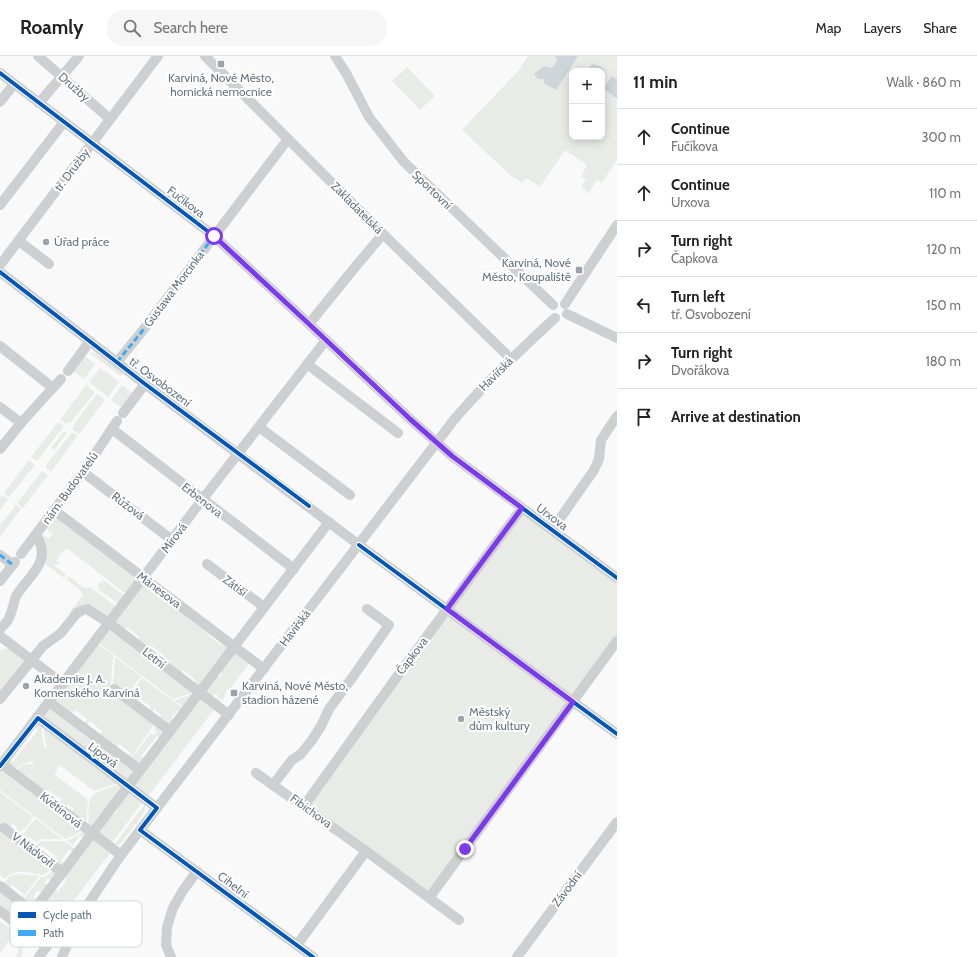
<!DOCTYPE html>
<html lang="en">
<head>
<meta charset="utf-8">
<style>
	body { margin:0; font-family:Cabin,sans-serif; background:#f6f6f6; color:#222 }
	.controls { position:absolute; right:12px; top:12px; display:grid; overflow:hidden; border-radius:8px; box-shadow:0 2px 10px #0003 }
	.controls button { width:36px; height:36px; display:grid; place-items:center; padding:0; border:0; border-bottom:1px solid #e0e0e0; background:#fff; color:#222; font:20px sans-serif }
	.stop { position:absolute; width:12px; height:12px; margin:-9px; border:3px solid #7c3aed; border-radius:50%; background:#fff }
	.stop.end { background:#7c3aed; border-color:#fff; box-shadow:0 1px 4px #0008 }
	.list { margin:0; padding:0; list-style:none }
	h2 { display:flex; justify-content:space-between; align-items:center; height:52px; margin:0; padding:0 16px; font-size:17px }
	h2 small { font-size:13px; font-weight:400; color:#767676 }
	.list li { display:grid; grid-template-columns:26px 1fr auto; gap:12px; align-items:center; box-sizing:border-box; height:56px; padding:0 16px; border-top:1px solid #e0e0e0 }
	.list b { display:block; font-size:15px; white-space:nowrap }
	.list p { margin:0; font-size:13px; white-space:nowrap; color:#767676 }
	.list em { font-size:13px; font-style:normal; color:#767676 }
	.icon { flex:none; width:22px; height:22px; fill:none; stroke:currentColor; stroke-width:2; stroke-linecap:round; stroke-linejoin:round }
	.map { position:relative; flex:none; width:617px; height:901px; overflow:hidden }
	header { display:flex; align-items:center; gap:24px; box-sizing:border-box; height:56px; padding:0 20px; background:#fff; border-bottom:1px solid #e0e0e0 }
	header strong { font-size:19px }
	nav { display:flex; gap:22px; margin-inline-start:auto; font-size:14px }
	.search { width:280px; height:36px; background:#f6f6f6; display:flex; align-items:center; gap:10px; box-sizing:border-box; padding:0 14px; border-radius:16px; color:#767676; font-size:15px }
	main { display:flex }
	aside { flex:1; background:#fff }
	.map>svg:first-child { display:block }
	.green { fill:#e8ebe6; fill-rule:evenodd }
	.water { fill:#ced6d9 }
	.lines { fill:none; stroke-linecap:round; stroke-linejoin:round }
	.minor { stroke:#cecfd0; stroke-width:10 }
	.quiet { stroke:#3fa9f5; stroke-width:3; stroke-dasharray:6 3; stroke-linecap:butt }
	.cycleway-casing { stroke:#fff; stroke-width:6 }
	.cycleway { stroke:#0057b8; stroke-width:4 }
	.route { stroke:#7c3aed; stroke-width:5 }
	.poi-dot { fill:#99a4ac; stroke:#fff; stroke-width:1.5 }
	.labels { text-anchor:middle; stroke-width:4; stroke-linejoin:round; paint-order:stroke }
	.poi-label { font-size:12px; fill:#657683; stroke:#fff; text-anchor:start }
	.street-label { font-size:12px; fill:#657683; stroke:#fff }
	.key { fill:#fff; stroke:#d1d6da; stroke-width:1 }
	.key-label { font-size:11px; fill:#657683 }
</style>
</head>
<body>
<header>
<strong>Roamly</strong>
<div class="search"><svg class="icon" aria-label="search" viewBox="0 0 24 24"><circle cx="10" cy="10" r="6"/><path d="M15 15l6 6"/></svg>Search here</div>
<nav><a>Map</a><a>Layers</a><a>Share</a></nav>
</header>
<main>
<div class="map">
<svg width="617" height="901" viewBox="0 0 617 901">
	<rect width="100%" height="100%" fill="#f9f9f9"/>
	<g class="green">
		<path d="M528,0H617V104L602,127L597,124L589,137L581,131L586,124L581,121L587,109L565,94L540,131L527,122L522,127L509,118L462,74L519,14ZM572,15H602V81H572Z"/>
		<path d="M407,11L435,40L420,54L392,25Z"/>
		<path d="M88,296L96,297L123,317L121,320Z"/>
		<path d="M84,299L95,308L84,323L72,314Z"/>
		<path d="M100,312L119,326L108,341L89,326Z"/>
		<path d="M86,329L95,336L70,367L68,366L66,368L60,364Z"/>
		<path d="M122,329L134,338L123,352L111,344Z"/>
		<path d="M97,338L105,344L79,378L72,373L74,371L73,369Z"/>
		<path d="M58,366L64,370L37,405L31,401Z"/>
		<path d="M64,375L67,377L54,394L52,391Z"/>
		<path d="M72,376L77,380L51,416L45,411Z"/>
		<path d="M29,404L35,409L9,441L4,437Z"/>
		<path d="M42,415L48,419L23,452L17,447Z"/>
		<path d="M2,439L8,443L0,454V442Z"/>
		<path d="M16,449L21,453L0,481V469Z"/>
		<path d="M523,456L617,526V581L428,836L308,749Z"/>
		<path d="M57,461L135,519L137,524L127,536H124L68,493C62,494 58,500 57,505L60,508L54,509L66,519L64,522L43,506L42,478L49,483L53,478L46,473L54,462Z"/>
		<path d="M69,520L84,532L90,531L114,549L115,552L110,559L107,560L92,551L71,558L69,557L83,539L80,534L66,523Z"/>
		<path d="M102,523L122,538L123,540L118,547L99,534L98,528L100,526L103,528Z"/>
		<path d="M143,529H147L205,572V576L221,589L225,587L228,591L201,630L193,627L196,624L183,614L180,617L165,605L167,602L151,589L149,592L138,584L140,581L127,571L125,573L116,566V564Z"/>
		<path d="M108,575H114L192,637L173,643L99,587Z"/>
		<path d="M98,588L113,599L111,629L109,632L155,667L129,704L128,701L131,697L119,688L116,692L99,680L102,675L90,665L86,670L84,668L87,663L75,654L71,658L56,647V642Z"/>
		<path d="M9,592L26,606L0,640V595L2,593Z"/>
		<path d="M236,596L250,606L230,633L228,632L225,637L226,638L222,644L218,641L217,638H215L214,639V642H217L221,645L219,648L207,639L205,633L215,618L220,621L222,617L218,614Z"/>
		<path d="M115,601L141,620L132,632H131L127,636L113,630Z"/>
		<path d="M142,622L184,653L182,656L178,654L171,662L175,666L171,670L158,663L161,659L154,653L151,658L148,655L151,651L138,641L135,646L130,639Z"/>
		<path d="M193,638L185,653L175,645L176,644Z"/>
		<path d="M200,642L215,652L147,742L133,727Z"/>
		<path d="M49,652L133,712L134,718L126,724L45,663L44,660Z"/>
		<path d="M37,668L41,669L44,692H47L43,670L117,727L94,735L60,709L54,718L88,744L86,768L71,757L74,753L67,748L65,751L60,747L62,744L47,733L45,735L16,715L22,709L33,708V705L22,708L15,713L9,708V706L10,704L13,706L38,674L34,671Z"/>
		<path d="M157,669L164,674L161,683L157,680L141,700L145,704L141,708L131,703L151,677L154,679L157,675L154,673Z"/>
		<path d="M2,714L82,774L75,779L65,783L0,734V715Z"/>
		<path d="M120,728L122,732L94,770H88C89,762 87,748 91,741C95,736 114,730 120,728Z"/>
		<path d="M0,736L33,761L25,773L24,772L19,777H13L17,771L13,768L9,773H0Z"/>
		<path d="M129,736L143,745L111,788L100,780L98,772L111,755L115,758L118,754L114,751Z"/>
		<path d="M145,748V754L143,758L123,785L120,788L114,789Z"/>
		<path d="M35,763H36L62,783H42L36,786L30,781L27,785L23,783L24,777Z"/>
		<path d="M0,774L53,812L43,819C31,817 13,812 5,823L0,819Z"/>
		<path d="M84,774L87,779L84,783L79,780L73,789L67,785L79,779Z"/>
		<path d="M93,783L110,797L45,882L43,883L26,872L54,833L58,836L67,824L64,821Z"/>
		<path d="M41,785H64L76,794L73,797L69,794L61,804L65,808L64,811L54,805L57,801L42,790L39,794L34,792Z"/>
		<path d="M54,814L57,816L53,826L48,822L44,827L48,830L42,837L38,834L33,841L37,844L34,850L23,844L41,821H45Z"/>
		<path d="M19,818L39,820L21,844L24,838L12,829L9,832L2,830L10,820Z"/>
		<path d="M0,832L25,851L27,859L19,865L0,852Z"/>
		<path d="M0,865L30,887L26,891L23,889L22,901H16C20,893 19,886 13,880L0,897Z"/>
	</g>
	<g class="water">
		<path d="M555,0H578L556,34L544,27V23H538L534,18L544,10L550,12L554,10L557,4Z"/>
		<path d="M595,7V9C607,10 606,19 602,27L604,31L612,20L617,23V42L612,40L613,39L602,32V15L599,13L596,15H587L590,10Z"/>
	</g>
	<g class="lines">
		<g class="minor">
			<path d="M38,0L110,63"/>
			<path d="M205,0L383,178L511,303"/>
			<path d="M335,0L346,17L369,61L404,106L553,249"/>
			<path d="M0,17L214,180L309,268L410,363L452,400L617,522"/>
			<path d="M0,46L14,28"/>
			<path d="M39,47L79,0"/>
			<path d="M0,149L64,66"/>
			<path d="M19,185L49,208"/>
			<path d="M0,209L158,0"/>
			<path d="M0,216L145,328L359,489L617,678"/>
			<path d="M565,248L617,169"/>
			<path d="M567,258L617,282"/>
			<path d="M309,268L356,210L383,178"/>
			<path d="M0,290L53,332"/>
			<path d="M117,306L140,278L288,83"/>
			<path d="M307,308L398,377"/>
			<path d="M68,315L90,285"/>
			<path d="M0,351L21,367"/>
			<path d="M123,357L145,328"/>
			<path d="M259,371L350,439"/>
			<path d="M112,373L294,513"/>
			<path d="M0,393L21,367L61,323"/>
			<path d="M83,416L172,484"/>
			<path d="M54,454L264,613"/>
			<path d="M552,474L594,414L599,403L601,384L617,360"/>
			<path d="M21,498L83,416L117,365"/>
			<path d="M0,499L13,509"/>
			<path d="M207,508L264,551"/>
			<path d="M0,525L15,506"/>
			<path d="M0,573C3,570 6,567 8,564C12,557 13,548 16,540C29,519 53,506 36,479"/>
			<path d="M0,580L63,628"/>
			<path d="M114,633L170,675"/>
			<path d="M0,643L43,590L61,577L77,557L83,554L87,553L109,567L229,659"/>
			<path d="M49,646L140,714"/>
			<path d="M38,662L157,752"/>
			<path d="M2,708L121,799"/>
			<path d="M0,710L202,444L326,284"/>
			<path d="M256,717L366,795L459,864"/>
			<path d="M273,729L292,704L301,698L312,684L321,670L329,653L352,622L389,569L367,553"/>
			<path d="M304,750L396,622L522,452"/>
			<path d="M4,772L62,816"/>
			<path d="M140,774L313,901"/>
			<path d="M0,830L32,855"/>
			<path d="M429,842L617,585"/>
			<path d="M0,855L46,891"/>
			<path d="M21,871L329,466"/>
			<path d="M297,889L366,795"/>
			<path d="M39,901L55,879L78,863"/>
			<path d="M62,901L78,863L121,799L453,365C484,328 519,295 555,262"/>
			<path d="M171,901L166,889L167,871L173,852L182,836L197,815"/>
			<path d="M517,901L617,766"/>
		</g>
		<g class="quiet">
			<path d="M117,306L140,278L214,180"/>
			<path d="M0,499L13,509"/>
		</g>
		<defs>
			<g id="cycleway">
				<path d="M0,17L214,180L309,268L410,363L452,400L617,522"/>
				<path d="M0,216L145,328L309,450"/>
				<path d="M359,489L617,678"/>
				<path d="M0,710L38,662L157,752L140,774L313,901"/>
			</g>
		</defs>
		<use href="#cycleway" class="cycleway-casing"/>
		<use href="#cycleway" class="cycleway"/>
	</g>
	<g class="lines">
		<path class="route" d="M214,180L309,268L410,363L452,400L522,452L447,553L573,646L465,793"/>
	</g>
	<g class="poi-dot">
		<rect x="217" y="4" width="8" height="8" rx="2"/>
		<circle cx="46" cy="186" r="4"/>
		<rect x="575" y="210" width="8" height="8" rx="2"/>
		<circle cx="26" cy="630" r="4"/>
		<rect x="230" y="633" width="8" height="8" rx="2"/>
		<circle cx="461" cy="663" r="4"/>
	</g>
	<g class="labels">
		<g class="poi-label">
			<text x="221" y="26" text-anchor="middle">Karviná, Nové Město,<tspan x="221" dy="14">hornická nemocnice</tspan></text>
			<text x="54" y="190">Úřad práce</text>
			<text x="571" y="211" text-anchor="end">Karviná, Nové<tspan x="571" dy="14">Město, Koupaliště</tspan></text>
			<text x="34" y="627">Akademie J. A.<tspan x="34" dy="14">Komenského Karviná</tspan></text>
			<text x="242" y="634">Karviná, Nové Město,<tspan x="242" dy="14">stadion házené</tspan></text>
			<text x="469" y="660">Městský<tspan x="469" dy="14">dům kultury</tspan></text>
		</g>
		<g class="street-label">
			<text transform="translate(74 31) rotate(41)" y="4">Družby</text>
			<text transform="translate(72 114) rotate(-53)" y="4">tř. Družby</text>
			<text transform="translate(432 134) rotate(44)" y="4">Sportovní</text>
			<text transform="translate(186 146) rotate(37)" y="4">Fučíkova</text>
			<text transform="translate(357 152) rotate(45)" y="4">Zakladatelská</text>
			<text transform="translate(174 233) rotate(-53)" y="4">Gustawa Morcinka</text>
			<text transform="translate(496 318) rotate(-45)" y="4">Havířská</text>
			<text transform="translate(160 326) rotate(37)" y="4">tř. Osvobození</text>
			<text transform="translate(70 432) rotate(-54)" y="4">nám. Budovatelů</text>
			<text transform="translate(202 444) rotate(38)" y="4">Erbenova</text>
			<text transform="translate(128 450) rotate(37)" y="4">Růžová</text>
			<text transform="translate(552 461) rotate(37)" y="4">Urxova</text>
			<text transform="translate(174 482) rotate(-53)" y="4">Mírová</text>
			<text transform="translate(235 530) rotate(37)" y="4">Zátiší</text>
			<text transform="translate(159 534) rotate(37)" y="4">Mánesova</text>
			<text transform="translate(295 572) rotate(-53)" y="4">Havířská</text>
			<text transform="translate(412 600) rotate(-53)" y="4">Čapkova</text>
			<text transform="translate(154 602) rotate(38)" y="4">Letní</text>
			<text transform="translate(103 699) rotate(37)" y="4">Lipová</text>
			<text transform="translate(61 754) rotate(38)" y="4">Květinová</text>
			<text transform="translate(311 755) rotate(36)" y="4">Fibichova</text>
			<text transform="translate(33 794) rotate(37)" y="4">V Nádvoří</text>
			<text transform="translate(233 829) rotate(37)" y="4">Cihelní</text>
			<text transform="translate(567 833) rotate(-53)" y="4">Závodní</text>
		</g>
	</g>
	<rect x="10" y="845" width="132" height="46" rx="6" class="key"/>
	<rect x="18" y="856" width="18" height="6" fill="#0057b8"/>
	<rect x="18" y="874" width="18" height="6" fill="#3fa9f5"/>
	<g class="key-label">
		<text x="43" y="863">Cycle path</text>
		<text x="43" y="881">Path</text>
	</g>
</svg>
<div class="controls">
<button>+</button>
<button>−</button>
</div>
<div class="stop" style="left:214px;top:180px"></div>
<div class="stop end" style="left:465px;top:793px"></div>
</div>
<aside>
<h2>11 min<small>Walk · 860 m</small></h2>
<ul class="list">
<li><svg class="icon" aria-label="ahead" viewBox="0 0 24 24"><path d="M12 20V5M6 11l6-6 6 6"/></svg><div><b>Continue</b><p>Fučíkova</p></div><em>300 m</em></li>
<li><svg class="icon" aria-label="ahead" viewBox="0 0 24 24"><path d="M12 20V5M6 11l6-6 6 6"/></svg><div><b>Continue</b><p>Urxova</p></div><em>110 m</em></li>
<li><svg class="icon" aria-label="right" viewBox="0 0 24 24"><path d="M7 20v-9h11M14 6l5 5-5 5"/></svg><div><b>Turn right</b><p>Čapkova</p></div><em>120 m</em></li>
<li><svg class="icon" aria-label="left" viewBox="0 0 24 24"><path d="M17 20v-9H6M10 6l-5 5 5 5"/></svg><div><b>Turn left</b><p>tř. Osvobození</p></div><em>150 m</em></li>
<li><svg class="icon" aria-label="right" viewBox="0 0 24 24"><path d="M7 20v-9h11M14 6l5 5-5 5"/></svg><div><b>Turn right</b><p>Dvořákova</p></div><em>180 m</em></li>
<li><svg class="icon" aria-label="arrive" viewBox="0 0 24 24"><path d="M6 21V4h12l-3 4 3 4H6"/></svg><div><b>Arrive at destination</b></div></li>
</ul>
</aside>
</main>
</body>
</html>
